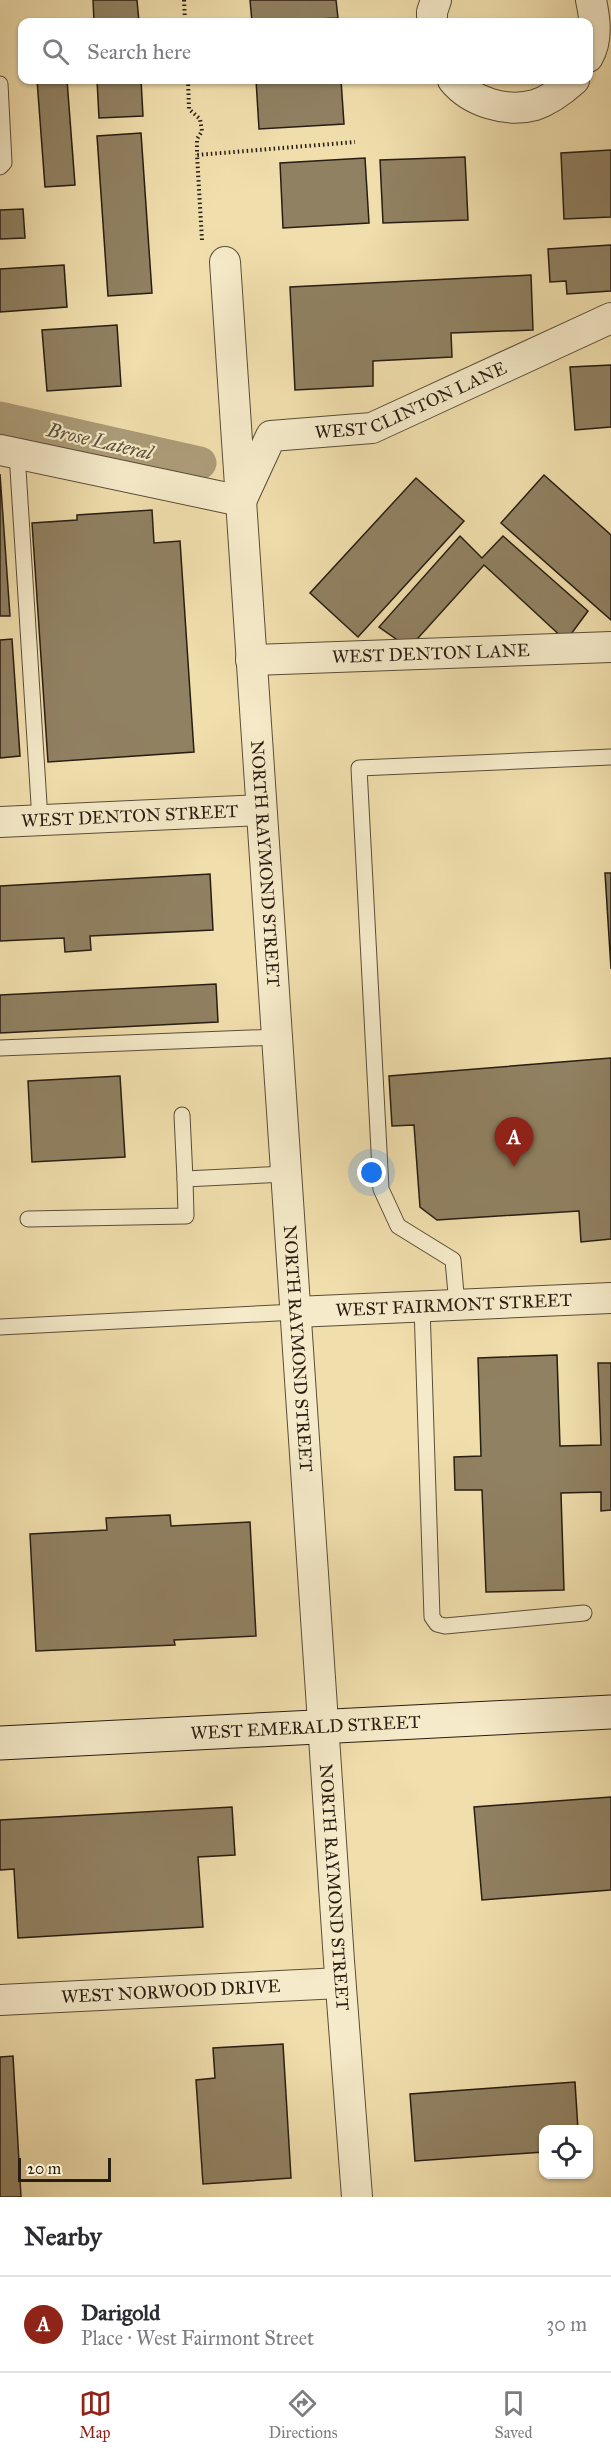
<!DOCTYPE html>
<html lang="en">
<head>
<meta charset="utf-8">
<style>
	body { margin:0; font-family:"IM FELL Great Primer",serif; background:#f2f2f3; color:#2b2b33 }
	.controls { position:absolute; right:18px; bottom:18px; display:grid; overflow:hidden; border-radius:12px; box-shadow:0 2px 4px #0004 }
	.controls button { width:54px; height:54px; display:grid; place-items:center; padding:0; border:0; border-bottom:2px solid #e1e1e2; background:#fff; color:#2b2b33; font:30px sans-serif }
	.scale { position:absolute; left:18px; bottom:15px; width:93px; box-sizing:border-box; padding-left:6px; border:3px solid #281d12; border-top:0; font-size:16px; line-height:21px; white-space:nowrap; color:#281d12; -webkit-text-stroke:4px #f5eac9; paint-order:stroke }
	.you { position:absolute; left:372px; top:1173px; width:21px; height:21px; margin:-15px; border:4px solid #fff; border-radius:50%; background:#1a73e8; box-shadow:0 0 0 9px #1a73e833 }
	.badge { display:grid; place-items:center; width:39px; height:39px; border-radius:50%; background:#8f2418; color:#fff; font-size:20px; font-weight:700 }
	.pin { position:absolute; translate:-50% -50px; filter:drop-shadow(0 2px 3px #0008) }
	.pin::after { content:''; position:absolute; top:32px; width:21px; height:18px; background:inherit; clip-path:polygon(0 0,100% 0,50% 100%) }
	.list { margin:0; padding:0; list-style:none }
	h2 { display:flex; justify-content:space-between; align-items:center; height:78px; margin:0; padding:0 24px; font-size:26px }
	h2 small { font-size:20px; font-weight:400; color:#7c7c81 }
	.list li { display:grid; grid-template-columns:39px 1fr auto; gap:18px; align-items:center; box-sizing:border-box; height:96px; padding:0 24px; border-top:2px solid #e1e1e2 }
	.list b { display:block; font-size:22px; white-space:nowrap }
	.list p { margin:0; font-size:20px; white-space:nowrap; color:#7c7c81 }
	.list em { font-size:20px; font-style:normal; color:#7c7c81 }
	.icon { flex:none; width:33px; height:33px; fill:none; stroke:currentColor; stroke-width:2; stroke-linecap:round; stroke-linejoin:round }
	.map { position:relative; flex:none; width:611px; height:2197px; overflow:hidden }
	.search { position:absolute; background:#fff; box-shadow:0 2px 4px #0004; left:18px; right:18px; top:18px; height:66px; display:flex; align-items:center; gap:15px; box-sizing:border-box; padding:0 21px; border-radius:12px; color:#7c7c81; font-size:22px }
	.sheet { height:174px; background:#fff }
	nav { display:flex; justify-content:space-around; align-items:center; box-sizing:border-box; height:84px; border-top:2px solid #e1e1e2; background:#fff; font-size:16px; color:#7c7c81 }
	nav a { display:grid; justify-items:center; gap:3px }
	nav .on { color:#8f2418 }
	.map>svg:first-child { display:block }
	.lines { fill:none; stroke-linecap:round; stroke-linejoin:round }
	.canal { stroke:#ac9c78; stroke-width:33 }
	.building { fill:#908162; stroke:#281d12; stroke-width:1.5 }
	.lane-casing { stroke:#5a4d38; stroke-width:17 }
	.street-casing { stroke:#5a4d38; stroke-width:32 }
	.secondary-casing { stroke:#281d12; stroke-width:35 }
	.path { stroke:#281d12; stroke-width:4; stroke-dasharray:1.5 3; stroke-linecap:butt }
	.lane { stroke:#f5eac9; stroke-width:15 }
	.street { stroke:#f5eac9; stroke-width:30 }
	.secondary { stroke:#f5eac9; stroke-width:33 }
	.labels { text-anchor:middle; stroke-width:4.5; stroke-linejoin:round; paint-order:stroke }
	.street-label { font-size:18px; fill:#281d12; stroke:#f5eac9 }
	.water-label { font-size:20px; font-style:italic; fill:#5d503b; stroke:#f5eac9 }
</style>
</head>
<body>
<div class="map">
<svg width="611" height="2197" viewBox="0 0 611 2197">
	<rect width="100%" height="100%" fill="#f0deac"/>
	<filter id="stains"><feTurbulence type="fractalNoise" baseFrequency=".00333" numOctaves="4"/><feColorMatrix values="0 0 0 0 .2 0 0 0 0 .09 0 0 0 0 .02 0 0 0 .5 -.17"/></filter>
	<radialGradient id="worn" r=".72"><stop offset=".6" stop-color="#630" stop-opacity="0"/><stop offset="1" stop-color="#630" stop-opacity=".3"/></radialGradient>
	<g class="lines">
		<path class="canal" d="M0,418L200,463"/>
	</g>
	<g class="building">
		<path d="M93,0H137L139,22H94Z"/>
		<path d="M250,0H336L338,18L252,22Z"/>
		<path d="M37,80H67L75,185L45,187Z"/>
		<path d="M97,80H141L143,116L99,118Z"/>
		<path d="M256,80H341L344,124L259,129Z"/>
		<path d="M141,133L152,293L108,296L97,136Z"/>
		<path d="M611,150V217L564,219L561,153Z"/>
		<path d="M465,157L468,220L383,223L380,160Z"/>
		<path d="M365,158L369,223L283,228L280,163Z"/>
		<path d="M23,209L25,238L0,239V210Z"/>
		<path d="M611,245V291L567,294L566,281L550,282L548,249Z"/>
		<path d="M64,265L67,307L0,312V269Z"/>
		<path d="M531,275L533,330L451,333L452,357L373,361V386L295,390L290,287Z"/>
		<path d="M117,325L121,386L47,391L42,330Z"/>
		<path d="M611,365V427L575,430L570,367Z"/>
		<path d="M0,474L10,616H0Z"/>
		<path d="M544,475L611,535V620L501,523Z"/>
		<path d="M416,478L464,521L358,637L310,593Z"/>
		<path d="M152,510L154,543L180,541L194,752L48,762L32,523L77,520V515Z"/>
		<path d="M460,536L482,558L503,536L588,611L566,641L484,565L409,648L379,627Z"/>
		<path d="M12,639L20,756L0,758V640Z"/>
		<path d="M605,873H611V969Z"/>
		<path d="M210,874L213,930L90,936L91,950L65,952L64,938L0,941V886Z"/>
		<path d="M216,984L218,1022L0,1033V995Z"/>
		<path d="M611,1058V1239L581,1242L579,1211L437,1220L420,1207L414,1125L392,1126L389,1076Z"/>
		<path d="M120,1076L125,1157L32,1162L28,1081Z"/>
		<path d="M557,1355L560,1446L601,1445L598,1363H611V1510L601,1511V1492L561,1493L564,1590L486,1592L482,1490H455L454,1457L481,1456L478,1358Z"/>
		<path d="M170,1515L171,1526L250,1522L256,1636L174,1640L175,1645L36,1651L30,1534L107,1530L106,1518Z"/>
		<path d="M611,1797V1890L482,1900L474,1807Z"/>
		<path d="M232,1807L235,1855L198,1857L203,1927L18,1938L14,1869L0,1870V1820Z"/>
		<path d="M283,2044L291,2178L203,2184L196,2080L215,2078L213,2048Z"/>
		<path d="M13,2056L21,2197H0V2057Z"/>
		<path d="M575,2082L578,2130H544V2152L415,2161L410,2094Z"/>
	</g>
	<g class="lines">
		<defs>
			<g id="lane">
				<path d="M0,84L4,163L0,167"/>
				<path d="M17,453L40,820"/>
				<path d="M0,1048L277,1037"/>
				<path d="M182,1115L185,1179"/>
				<path d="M28,1219L186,1216L185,1179L286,1174"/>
				<path d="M457,1305L453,1260L398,1226L381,1189L359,768L611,757"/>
				<path d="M422,1306L432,1617L437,1624L445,1626L584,1613"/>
				<path d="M0,1327L296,1312"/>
			</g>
			<g id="street">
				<path d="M432,22V12L436,0"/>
				<path d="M588,57C598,39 595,19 591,0"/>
				<path d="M453,80C471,102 507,113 535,105C550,100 563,90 574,80"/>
				<path id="s1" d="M225,262L339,1961L357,2197"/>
				<path id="s2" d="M0,450L241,501L271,436L372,428L611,318"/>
				<path id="s3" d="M251,660L611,647"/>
				<path id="s4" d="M0,822L261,810"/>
				<path id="s5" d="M296,1312L611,1298"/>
				<path id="s6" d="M0,2000L340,1983"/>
			</g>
			<g id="secondary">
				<path id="s7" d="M0,1743L611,1712"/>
			</g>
		</defs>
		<use href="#lane" class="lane-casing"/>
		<use href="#street" class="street-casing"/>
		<use href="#secondary" class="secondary-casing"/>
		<g class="path">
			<path d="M184,0L185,22"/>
			<path d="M188,80L189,109L200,119L202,131L197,139V155"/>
			<path d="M202,240L197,155L355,142"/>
		</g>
		<use href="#lane" class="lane"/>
		<use href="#street" class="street"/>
		<use href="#secondary" class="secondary"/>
	</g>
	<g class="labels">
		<g class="street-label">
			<text dy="6" stroke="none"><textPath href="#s2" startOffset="464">WEST CLINTON LANE</textPath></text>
			<text dy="6" stroke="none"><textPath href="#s3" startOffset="180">WEST DENTON LANE</textPath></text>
			<text dy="6" stroke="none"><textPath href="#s4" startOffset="130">WEST DENTON STREET</textPath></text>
			<text dy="6" stroke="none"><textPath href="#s1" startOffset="603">NORTH RAYMOND STREET</textPath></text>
			<text dy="6" stroke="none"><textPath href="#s5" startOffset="158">WEST FAIRMONT STREET</textPath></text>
			<text dy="6" stroke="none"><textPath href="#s1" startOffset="1089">NORTH RAYMOND STREET</textPath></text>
			<text dy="6" stroke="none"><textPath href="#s7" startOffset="306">WEST EMERALD STREET</textPath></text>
			<text dy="6" stroke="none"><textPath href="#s1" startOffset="1629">NORTH RAYMOND STREET</textPath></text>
			<text dy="6" stroke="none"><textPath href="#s6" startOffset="171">WEST NORWOOD DRIVE</textPath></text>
		</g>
		<g class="water-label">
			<text transform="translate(100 441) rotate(13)" y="7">Brose Lateral</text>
		</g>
	</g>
	<rect width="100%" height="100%" filter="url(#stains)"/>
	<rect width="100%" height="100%" fill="url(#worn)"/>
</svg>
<div class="controls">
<button><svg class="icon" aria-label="locate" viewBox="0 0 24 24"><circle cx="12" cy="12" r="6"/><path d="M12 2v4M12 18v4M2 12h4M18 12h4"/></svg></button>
</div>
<div class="scale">20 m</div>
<div class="you"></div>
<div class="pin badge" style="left:514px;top:1167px">A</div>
<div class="search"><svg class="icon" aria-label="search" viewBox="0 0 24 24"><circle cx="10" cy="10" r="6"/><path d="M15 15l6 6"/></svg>Search here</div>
</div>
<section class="sheet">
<h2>Nearby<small></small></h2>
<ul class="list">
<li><span class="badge">A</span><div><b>Darigold</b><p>Place · West Fairmont Street</p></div><em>30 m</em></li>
</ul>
</section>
<nav>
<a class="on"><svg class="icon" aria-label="map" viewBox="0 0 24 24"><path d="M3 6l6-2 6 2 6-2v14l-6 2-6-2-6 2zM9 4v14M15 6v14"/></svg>Map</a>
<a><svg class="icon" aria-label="directions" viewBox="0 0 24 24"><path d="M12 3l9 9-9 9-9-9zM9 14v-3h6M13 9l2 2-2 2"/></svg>Directions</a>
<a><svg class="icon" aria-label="saved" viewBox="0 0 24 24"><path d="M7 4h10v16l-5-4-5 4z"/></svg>Saved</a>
</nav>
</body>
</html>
